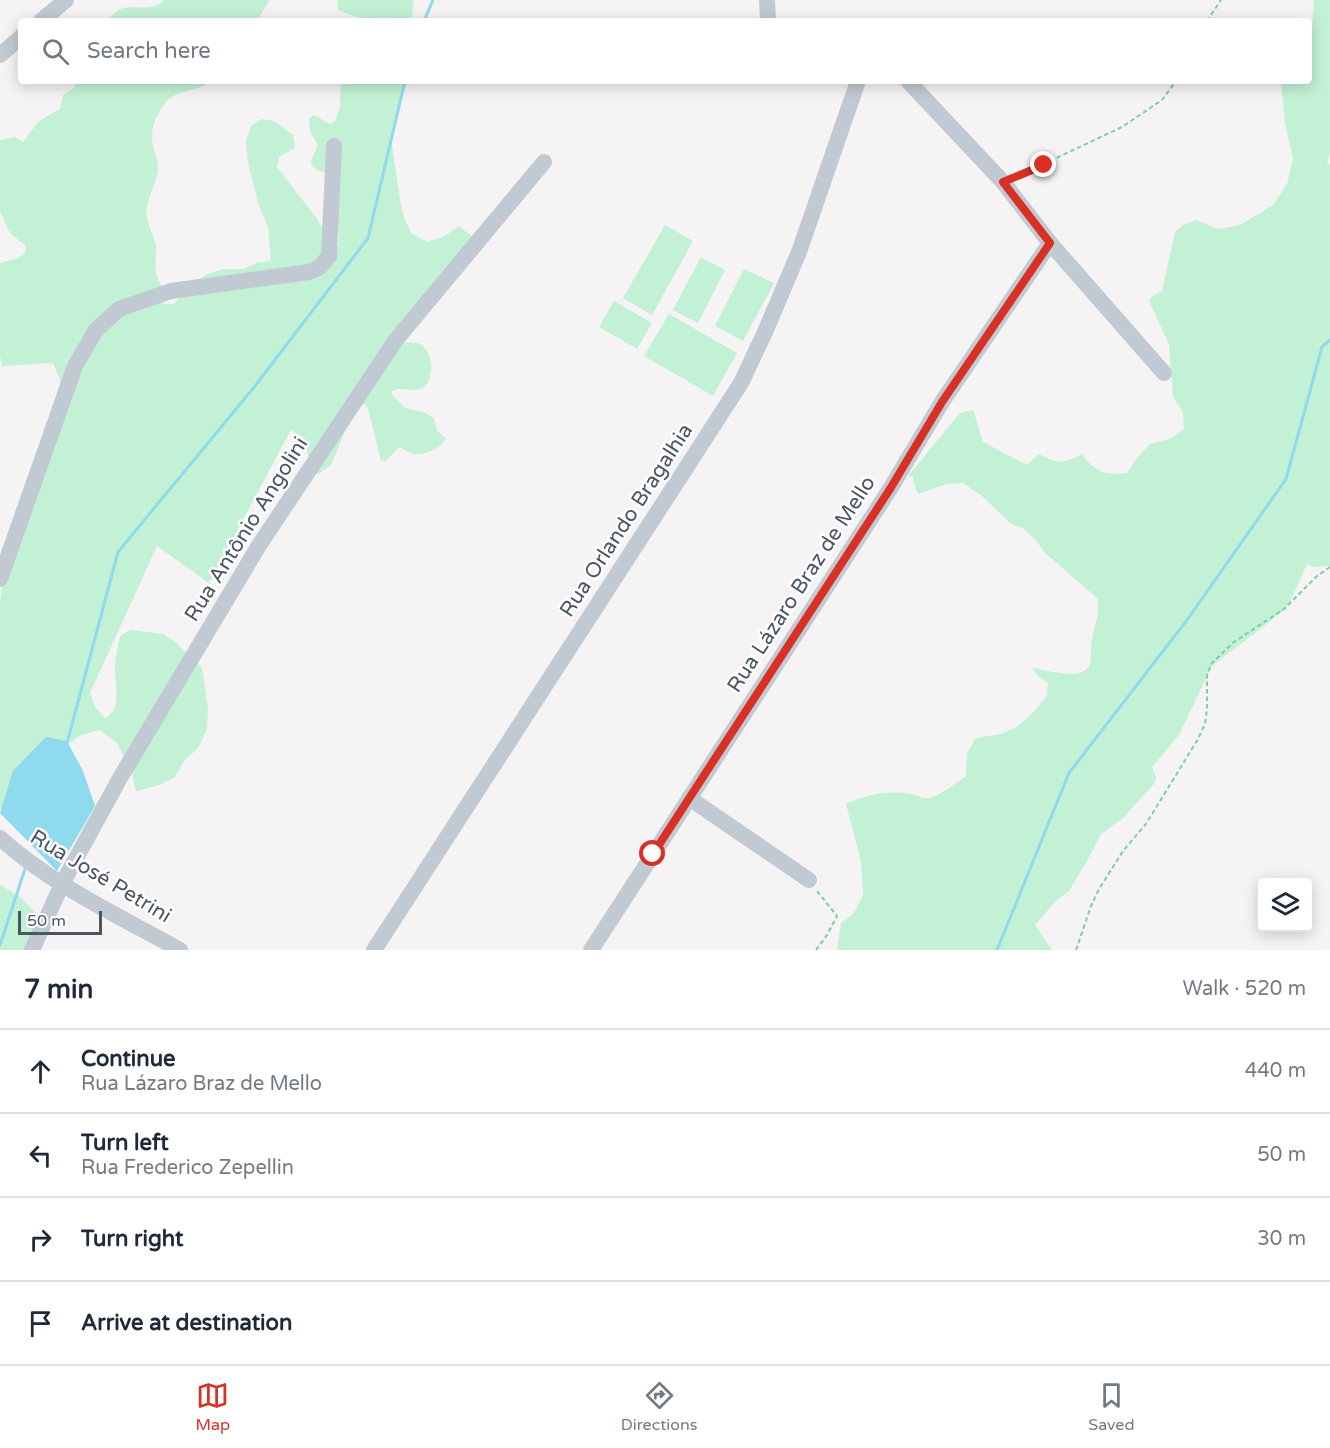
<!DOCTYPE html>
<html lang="en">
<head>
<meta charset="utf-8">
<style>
	body { margin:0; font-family:"Varela Round",sans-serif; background:#f2f2f3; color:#1f2937 }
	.controls { position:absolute; right:18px; bottom:18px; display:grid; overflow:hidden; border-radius:6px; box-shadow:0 3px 15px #0003 }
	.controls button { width:54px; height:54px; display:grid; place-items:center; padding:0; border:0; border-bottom:2px solid #e0e1e3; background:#fff; color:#1f2937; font:30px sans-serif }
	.scale { position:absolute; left:18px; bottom:15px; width:84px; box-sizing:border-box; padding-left:6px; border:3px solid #4a5661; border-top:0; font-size:16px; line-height:21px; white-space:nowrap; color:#4a5661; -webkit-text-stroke:4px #fff; paint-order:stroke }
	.stop { position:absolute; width:18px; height:18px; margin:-14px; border:4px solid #d93025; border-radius:50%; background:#fff }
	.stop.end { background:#d93025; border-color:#fff; box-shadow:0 2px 6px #0008 }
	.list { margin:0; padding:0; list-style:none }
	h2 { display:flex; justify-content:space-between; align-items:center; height:78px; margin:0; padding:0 24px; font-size:26px }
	h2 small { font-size:20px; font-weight:400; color:#747a83 }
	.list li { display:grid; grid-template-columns:39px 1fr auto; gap:18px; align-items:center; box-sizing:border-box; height:84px; padding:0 24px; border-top:2px solid #e0e1e3 }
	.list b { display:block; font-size:22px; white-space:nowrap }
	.list p { margin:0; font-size:20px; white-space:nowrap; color:#747a83 }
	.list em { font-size:20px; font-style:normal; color:#747a83 }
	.icon { flex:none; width:33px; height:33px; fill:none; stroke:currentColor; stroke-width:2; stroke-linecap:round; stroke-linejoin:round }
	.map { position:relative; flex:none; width:1330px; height:950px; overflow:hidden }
	.search { position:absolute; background:#fff; box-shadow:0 3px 15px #0003; left:18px; right:18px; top:18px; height:66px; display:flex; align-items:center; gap:15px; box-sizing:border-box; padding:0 21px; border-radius:6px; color:#747a83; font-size:22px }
	.sheet { height:414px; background:#fff }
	nav { display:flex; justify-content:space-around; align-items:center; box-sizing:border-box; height:84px; border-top:2px solid #e0e1e3; background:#fff; font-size:16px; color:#747a83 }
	nav a { display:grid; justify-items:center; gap:3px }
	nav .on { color:#d93025 }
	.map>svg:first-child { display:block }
	.green { fill:#c3f1d5 }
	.water { fill:#90daee }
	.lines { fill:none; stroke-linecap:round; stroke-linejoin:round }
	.stream { stroke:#90daee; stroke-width:3 }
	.path { stroke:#7ad0a6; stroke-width:2; stroke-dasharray:4.5 3; stroke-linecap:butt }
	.minor { stroke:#c1cad2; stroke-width:16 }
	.route { stroke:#d93025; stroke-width:8 }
	.labels { text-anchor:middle; stroke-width:5; stroke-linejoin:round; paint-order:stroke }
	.street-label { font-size:21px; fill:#4a5661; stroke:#fff }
</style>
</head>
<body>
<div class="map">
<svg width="1330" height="950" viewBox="0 0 1330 950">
	<rect width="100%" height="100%" fill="#f5f3f3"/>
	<g class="green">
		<path d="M164,0H270L257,21H105C110,18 116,11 121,9C136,4 152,13 164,0Z"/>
		<path d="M337,0H414L411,21C384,21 362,21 338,10Z"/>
		<path d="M1314,0H1330V152L1327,164H1330V566L1314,567L1307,564L1290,602L1282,612L1212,666L1179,735L1152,767L1156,778L1154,784L1122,819L1101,834L1088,859L1069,891L1055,902L1035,925L1052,950H837L841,923L854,913L863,895L861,861L846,804C868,794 887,790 911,794C919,796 924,800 933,797C945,792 956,783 966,776L967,753L976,738L1001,734L1016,727L1030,716L1047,696L1048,683L1037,675L1032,668C1046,669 1083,683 1090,664C1092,657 1090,647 1092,640C1094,626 1101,613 1097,598L1044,552L1036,540L1024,529L1010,523L982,496L963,483L946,484L919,494L916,491L913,477L908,476L960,413L973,410L983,442L1027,465L1039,454C1057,464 1064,464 1082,454C1096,473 1104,475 1127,473L1137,458L1150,444L1170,439L1184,429L1183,412L1173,397L1169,344L1149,301L1152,296L1162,291L1175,232L1183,225L1196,220L1218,229L1240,225L1273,205L1287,184L1293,159L1285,123L1281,81H1309V41L1311,40Z"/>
		<path d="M78,81H211C197,94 176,86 163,106C154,119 149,133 154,149C155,155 158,161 158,167C158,181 149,193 147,207C144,222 154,233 156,247C157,257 153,269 158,279C159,283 163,287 166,290L162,299L164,304H174L190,284L206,275L223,269H244L258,262H267L271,260L268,227L258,203L248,163L246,141L251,126L262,119L274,121L293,135L295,148L279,157L277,167L318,220L330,245L335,248L339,245L337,180L333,173L319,171L312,166L311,161L318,145L310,131L309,119L314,115L330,124L335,121L340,108L341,81H404L391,139L400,200L404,218L412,234L428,242L445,236L459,226L476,239L403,343C407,343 414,342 418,343C433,349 435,376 425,386C416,395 402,385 392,391V395L405,408L425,413L434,418L437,431L446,438C441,447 425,456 414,454C409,453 404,449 399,447L386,461H381L368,408L364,404L358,407L350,420L331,465L318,474L313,471L303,437L291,430L209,583L157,546L90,693L95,707L105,718C122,710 115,685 115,670C115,659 118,647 120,636L131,630L163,634L174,641L202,668L208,708L207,729L198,748L184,761L174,778L156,786L136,791L132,773L117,743L100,730L81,735L67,745L11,807L0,809V602L7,548L61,382L53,363L2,366L0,356V263L18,258L25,253L26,246L10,233L0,212V140L15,137L23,142L39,121L60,109L63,95L74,88Z"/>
		<path d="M665,225L693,241L652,315L623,298Z"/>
		<path d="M701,257L725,270L698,323L673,310Z"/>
		<path d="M744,269L774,283L743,341L715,326Z"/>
		<path d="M614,301L652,323L637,349L599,327Z"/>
		<path d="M669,314L737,353L713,396L644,356Z"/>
		<path d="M0,885L20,897L48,925L37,950H0Z"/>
	</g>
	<path class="water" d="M46,737L67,741L83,771L95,806L57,871L0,813L13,771Z"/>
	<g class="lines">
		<g class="stream">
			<path d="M424,21L433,0"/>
			<path d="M67,743L118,552L255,386L368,238L405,81"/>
			<path d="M0,945L26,866"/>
			<path d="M997,950L1069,773L1187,620L1286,479L1322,347L1330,340"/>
		</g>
		<g class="path">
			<path d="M1207,21L1221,0"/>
			<path d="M1016,177L1122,127L1162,100L1176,81"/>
			<path d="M816,950L827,935L837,916L817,891"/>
			<path d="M1076,950L1091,906L1099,889L1123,851L1146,824L1198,739L1205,724L1207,709V674L1212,663L1234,642L1284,609L1316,577L1330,567"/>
		</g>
		<g class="minor">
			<path d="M767,0L768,21"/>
			<path d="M41,21L66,0"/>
			<path d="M0,55L21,37"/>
			<path d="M908,81L1003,182L1050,243L1164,373"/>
			<path d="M0,579L75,366L96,330L119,309L171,291L309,272L320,267L329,256L334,146"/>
			<path d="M689,798L809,880"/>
			<path d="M0,838C52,885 119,916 180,950"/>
			<path d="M32,950L62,884L120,778L258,547L395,341L544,162"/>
			<path d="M374,950L741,383L765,332L799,252L858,81"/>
			<path d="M591,950L890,489L942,402L1050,243"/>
		</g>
	</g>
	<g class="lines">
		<path class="route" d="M653,854L890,489L942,402L1050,243L1003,182L1044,165"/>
	</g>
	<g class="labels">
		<g class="street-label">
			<text transform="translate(626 520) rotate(-57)" y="7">Rua Orlando Bragalhia</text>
			<text transform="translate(246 529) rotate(-58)" y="7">Rua Antônio Angolini</text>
			<text transform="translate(801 584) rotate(-57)" y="7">Rua Lázaro Braz de Mello</text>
			<text transform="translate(101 876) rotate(31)" y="7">Rua José Petrini</text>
		</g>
	</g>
</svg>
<div class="controls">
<button><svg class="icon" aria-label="layers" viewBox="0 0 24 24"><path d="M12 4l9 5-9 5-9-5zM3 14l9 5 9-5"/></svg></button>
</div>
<div class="scale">50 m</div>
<div class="stop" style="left:653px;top:854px"></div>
<div class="stop end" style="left:1044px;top:165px"></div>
<div class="search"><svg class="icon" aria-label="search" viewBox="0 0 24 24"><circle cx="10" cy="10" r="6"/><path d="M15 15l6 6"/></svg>Search here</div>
</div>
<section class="sheet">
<h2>7 min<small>Walk · 520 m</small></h2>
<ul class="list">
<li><svg class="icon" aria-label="ahead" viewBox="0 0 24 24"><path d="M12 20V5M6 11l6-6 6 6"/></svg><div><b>Continue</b><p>Rua Lázaro Braz de Mello</p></div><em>440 m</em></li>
<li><svg class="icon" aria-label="left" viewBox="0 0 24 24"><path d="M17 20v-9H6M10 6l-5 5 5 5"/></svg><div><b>Turn left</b><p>Rua Frederico Zepellin</p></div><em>50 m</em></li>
<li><svg class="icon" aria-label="right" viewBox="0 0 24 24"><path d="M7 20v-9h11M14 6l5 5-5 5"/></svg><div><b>Turn right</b></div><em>30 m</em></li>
<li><svg class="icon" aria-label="arrive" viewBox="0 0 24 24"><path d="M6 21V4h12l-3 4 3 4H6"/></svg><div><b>Arrive at destination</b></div></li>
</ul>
</section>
<nav>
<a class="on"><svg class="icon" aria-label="map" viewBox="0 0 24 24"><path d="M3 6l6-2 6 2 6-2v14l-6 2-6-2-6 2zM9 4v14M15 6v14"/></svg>Map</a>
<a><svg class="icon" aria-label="directions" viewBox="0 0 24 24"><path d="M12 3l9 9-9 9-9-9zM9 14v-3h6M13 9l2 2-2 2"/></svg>Directions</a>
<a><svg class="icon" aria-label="saved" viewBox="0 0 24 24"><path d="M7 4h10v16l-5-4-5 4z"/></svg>Saved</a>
</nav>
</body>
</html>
